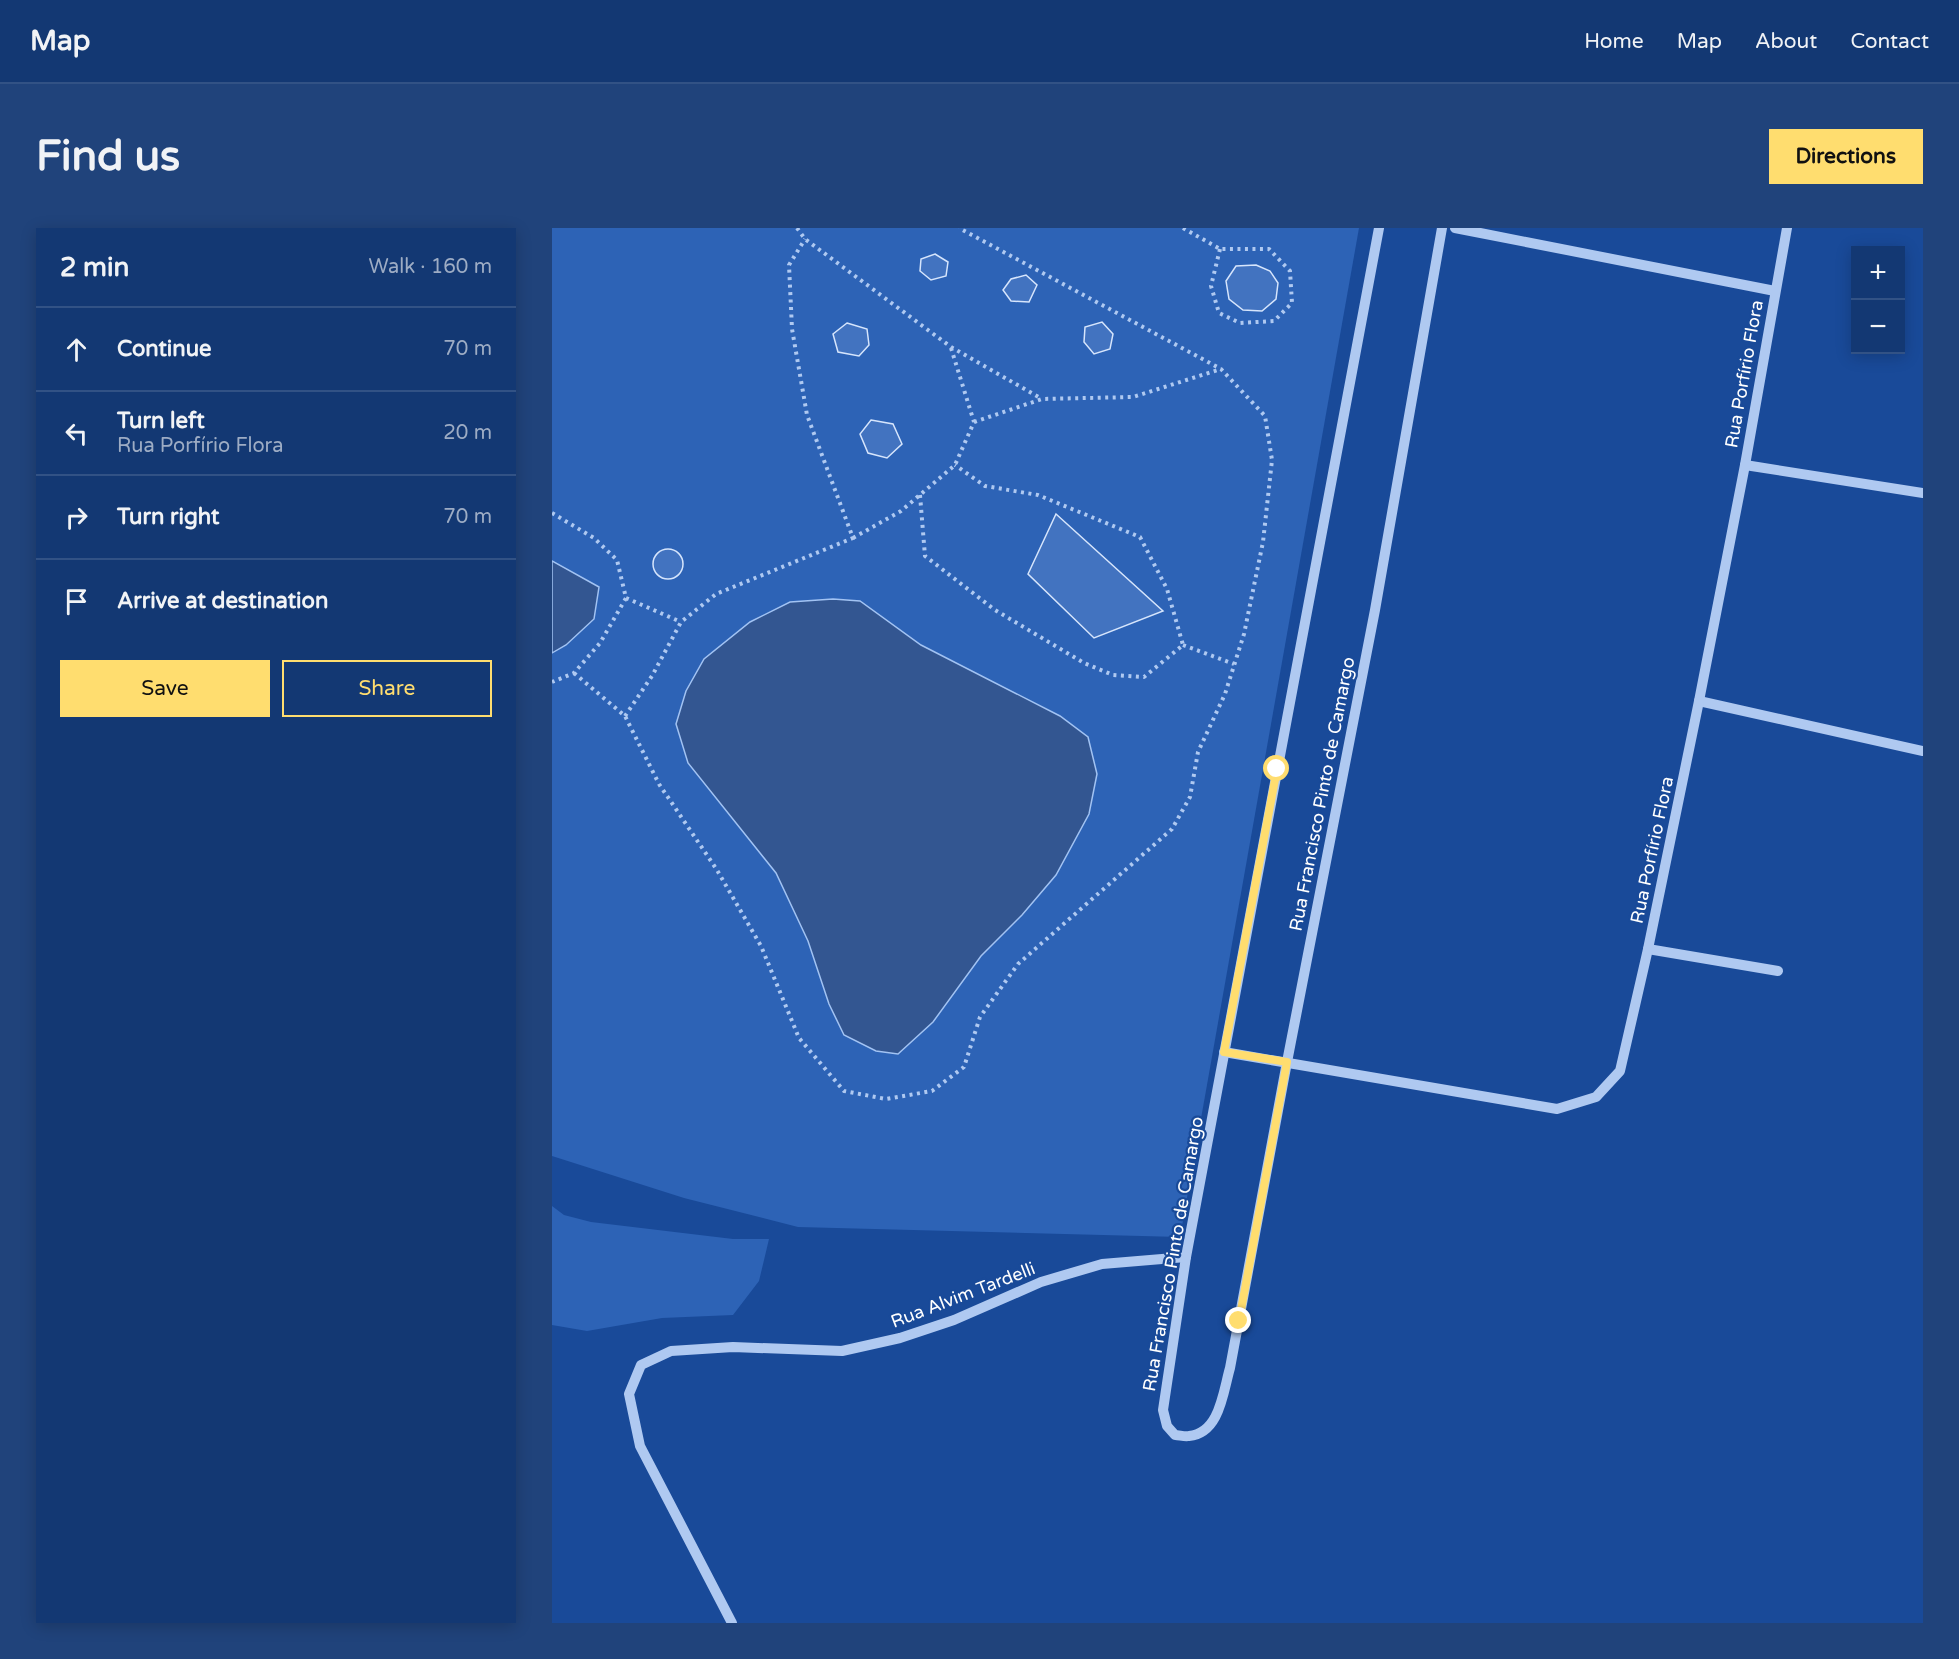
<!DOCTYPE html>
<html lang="en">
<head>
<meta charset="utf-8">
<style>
	body { margin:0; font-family:"Varela Round",sans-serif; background:#20437b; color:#f1f3f6 }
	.controls { position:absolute; right:18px; top:18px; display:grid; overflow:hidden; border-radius:0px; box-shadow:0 3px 15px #0003 }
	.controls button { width:54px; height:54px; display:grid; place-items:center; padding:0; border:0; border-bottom:2px solid #325285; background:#133873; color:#f1f3f6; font:30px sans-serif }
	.stop { position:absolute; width:18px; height:18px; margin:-14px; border:4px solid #ffdd6f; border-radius:50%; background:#fff }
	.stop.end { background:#ffdd6f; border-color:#fff; box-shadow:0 2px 6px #0008 }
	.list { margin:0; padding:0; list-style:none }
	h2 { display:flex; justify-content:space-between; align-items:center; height:78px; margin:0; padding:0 24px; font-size:26px }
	h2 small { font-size:20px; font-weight:400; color:#9dacc4 }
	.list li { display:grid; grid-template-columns:39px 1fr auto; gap:18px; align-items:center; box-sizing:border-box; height:84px; padding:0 24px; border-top:2px solid #325285 }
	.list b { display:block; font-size:22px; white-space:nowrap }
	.list p { margin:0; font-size:20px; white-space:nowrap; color:#9dacc4 }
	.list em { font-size:20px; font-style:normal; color:#9dacc4 }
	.actions { display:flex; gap:12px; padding:18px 24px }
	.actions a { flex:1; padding:14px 0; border:2px solid #ffdd6f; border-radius:0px; text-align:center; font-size:21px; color:#ffdd6f }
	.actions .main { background:#ffdd6f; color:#111 }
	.icon { flex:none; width:33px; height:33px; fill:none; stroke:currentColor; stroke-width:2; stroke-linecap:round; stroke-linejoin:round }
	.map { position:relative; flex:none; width:1371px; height:1395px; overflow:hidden; border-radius:0px }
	header { display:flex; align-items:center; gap:36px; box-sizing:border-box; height:84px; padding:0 30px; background:#133873; border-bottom:2px solid #325285 }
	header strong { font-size:28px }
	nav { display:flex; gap:33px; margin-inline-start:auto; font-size:21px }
	.intro { display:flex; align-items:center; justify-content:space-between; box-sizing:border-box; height:144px; padding:0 36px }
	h1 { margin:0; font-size:42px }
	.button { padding:15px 27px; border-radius:0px; background:#ffdd6f; color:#111; font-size:21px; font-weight:700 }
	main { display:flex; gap:36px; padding:0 36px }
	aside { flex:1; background:#133873; border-radius:0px; box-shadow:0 3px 15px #0003 }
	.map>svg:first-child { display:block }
	.green { fill:#2d63b6 }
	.water { fill:#335691; stroke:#a2c3f3; stroke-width:1.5 }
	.building { fill:#4273c0; stroke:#d6e5fc; stroke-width:1.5 }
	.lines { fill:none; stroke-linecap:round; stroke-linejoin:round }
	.path { stroke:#afc9f1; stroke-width:4; stroke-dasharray:3 4.5; stroke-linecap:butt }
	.minor { stroke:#afc9f1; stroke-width:10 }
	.route { stroke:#ffdd6f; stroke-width:8 }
	.labels { text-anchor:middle; stroke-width:4.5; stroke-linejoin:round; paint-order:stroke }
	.street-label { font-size:18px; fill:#fff; stroke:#194a99 }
</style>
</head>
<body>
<header>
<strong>Map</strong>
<nav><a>Home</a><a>Map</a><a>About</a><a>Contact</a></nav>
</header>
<div class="intro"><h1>Find us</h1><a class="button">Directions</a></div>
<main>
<aside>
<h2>2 min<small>Walk · 160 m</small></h2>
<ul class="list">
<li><svg class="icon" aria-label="ahead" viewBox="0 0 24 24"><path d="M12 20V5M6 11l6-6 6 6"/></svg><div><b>Continue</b></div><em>70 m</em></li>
<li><svg class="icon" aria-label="left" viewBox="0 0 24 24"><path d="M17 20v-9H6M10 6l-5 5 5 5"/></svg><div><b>Turn left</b><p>Rua Porfírio Flora</p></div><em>20 m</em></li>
<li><svg class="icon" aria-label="right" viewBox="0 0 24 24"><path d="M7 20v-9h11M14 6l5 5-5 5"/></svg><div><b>Turn right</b></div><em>70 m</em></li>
<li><svg class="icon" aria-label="arrive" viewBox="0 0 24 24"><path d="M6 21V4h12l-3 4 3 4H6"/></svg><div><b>Arrive at destination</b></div></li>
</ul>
<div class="actions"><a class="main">Save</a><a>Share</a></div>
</aside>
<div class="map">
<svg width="1371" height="1395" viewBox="0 0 1371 1395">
	<rect width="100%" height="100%" fill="#194a99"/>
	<g class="green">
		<path d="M0,0H807L628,1009L246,999L132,970L0,928Z"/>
		<path d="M0,978L12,987L39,994L181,1011H217L207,1053L181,1087L110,1090L35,1103L0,1097Z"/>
	</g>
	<g class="water">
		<path d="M0,333L47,359L42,391L14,417L0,425Z"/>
		<path d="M281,371L308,373L369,417L508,488L536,509L545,546L537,586L504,647L470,687L429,728L381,794L346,826L324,823L292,807L277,776L256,713L224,645L136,535L124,496L134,463L152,431L198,394L238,374Z"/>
	</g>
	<g class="building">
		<path d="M383,26L396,34L394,48L379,52L368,43L369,31Z"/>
		<path d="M704,37L718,43L726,55L724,71L710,83L691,82L677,71L674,53L684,38Z"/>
		<path d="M474,47L485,57L477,74L459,73L451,62L459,51Z"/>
		<path d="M550,94L561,106L558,121L542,126L532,114L533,99Z"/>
		<path d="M295,95L315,101L317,117L307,128L286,124L281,106Z"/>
		<path d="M319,192L341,196L350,216L335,230L316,225L308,206Z"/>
		<path d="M504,286L611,383L542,410L476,346Z"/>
		<circle cx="116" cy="336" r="15"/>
	</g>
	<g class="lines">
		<g class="path">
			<path d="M245,0L253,11L399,119L490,171"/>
			<path d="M631,0L668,21H717L738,43L740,75L722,93L688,95L667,85L659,58L668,21"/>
			<path d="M422,194L490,171L581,169L669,141"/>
			<path d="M368,267L373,328L443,382L532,435L561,447L592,449L631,417L615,361L588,309L486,267L433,258L403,237"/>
			<path d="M0,285L42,310L65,332L74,370L48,415L22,445L0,454"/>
			<path d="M301,310L349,283L403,237L422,194L399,120"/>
			<path d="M74,370L129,394"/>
			<path d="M631,417L682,436"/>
			<path d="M22,445L73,488L107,556L165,642L209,718L247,810L292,863L334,871L380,863L412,839L428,789L466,736L620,601L638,569L646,524L673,466L692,406L711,314L720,232L713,188L669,141L407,0"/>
			<path d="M73,488L100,448L129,394L164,366L301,310L255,187L240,101L237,37L253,11"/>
		</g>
		<g class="minor">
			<path d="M827,0L634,1029L611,1182L615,1198L623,1207C627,1207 633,1209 637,1208C668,1205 671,1164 678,1140L735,834L823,382L890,0"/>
			<path d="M903,0L1223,63"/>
			<path d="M1193,237L1371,265"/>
			<path d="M1147,473L1371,523"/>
			<path d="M1096,721L1226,743"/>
			<path d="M672,824L1005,881L1044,869L1068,843L1096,721L1147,473L1193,237L1235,0"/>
			<path d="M180,1395L88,1218L77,1166L89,1137L119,1123L181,1119L290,1123L348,1110L402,1092L489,1054L550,1036L634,1029"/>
		</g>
	</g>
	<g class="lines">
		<path class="route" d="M687,1093L735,834L672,824L725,541"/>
	</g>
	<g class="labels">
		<g class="street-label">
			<text transform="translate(1192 146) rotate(-80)" y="6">Rua Porfírio Flora</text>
			<text transform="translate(770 566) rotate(-79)" y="6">Rua Francisco Pinto de Camargo</text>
			<text transform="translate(1100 622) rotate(-78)" y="6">Rua Porfírio Flora</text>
			<text transform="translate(621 1026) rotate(-80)" y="6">Rua Francisco Pinto de Camargo</text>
			<text transform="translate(411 1067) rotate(-21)" y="6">Rua Alvim Tardelli</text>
		</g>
	</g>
</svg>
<div class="controls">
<button>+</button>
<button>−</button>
</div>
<div class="stop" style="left:725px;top:541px"></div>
<div class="stop end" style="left:687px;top:1093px"></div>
</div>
</main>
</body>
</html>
